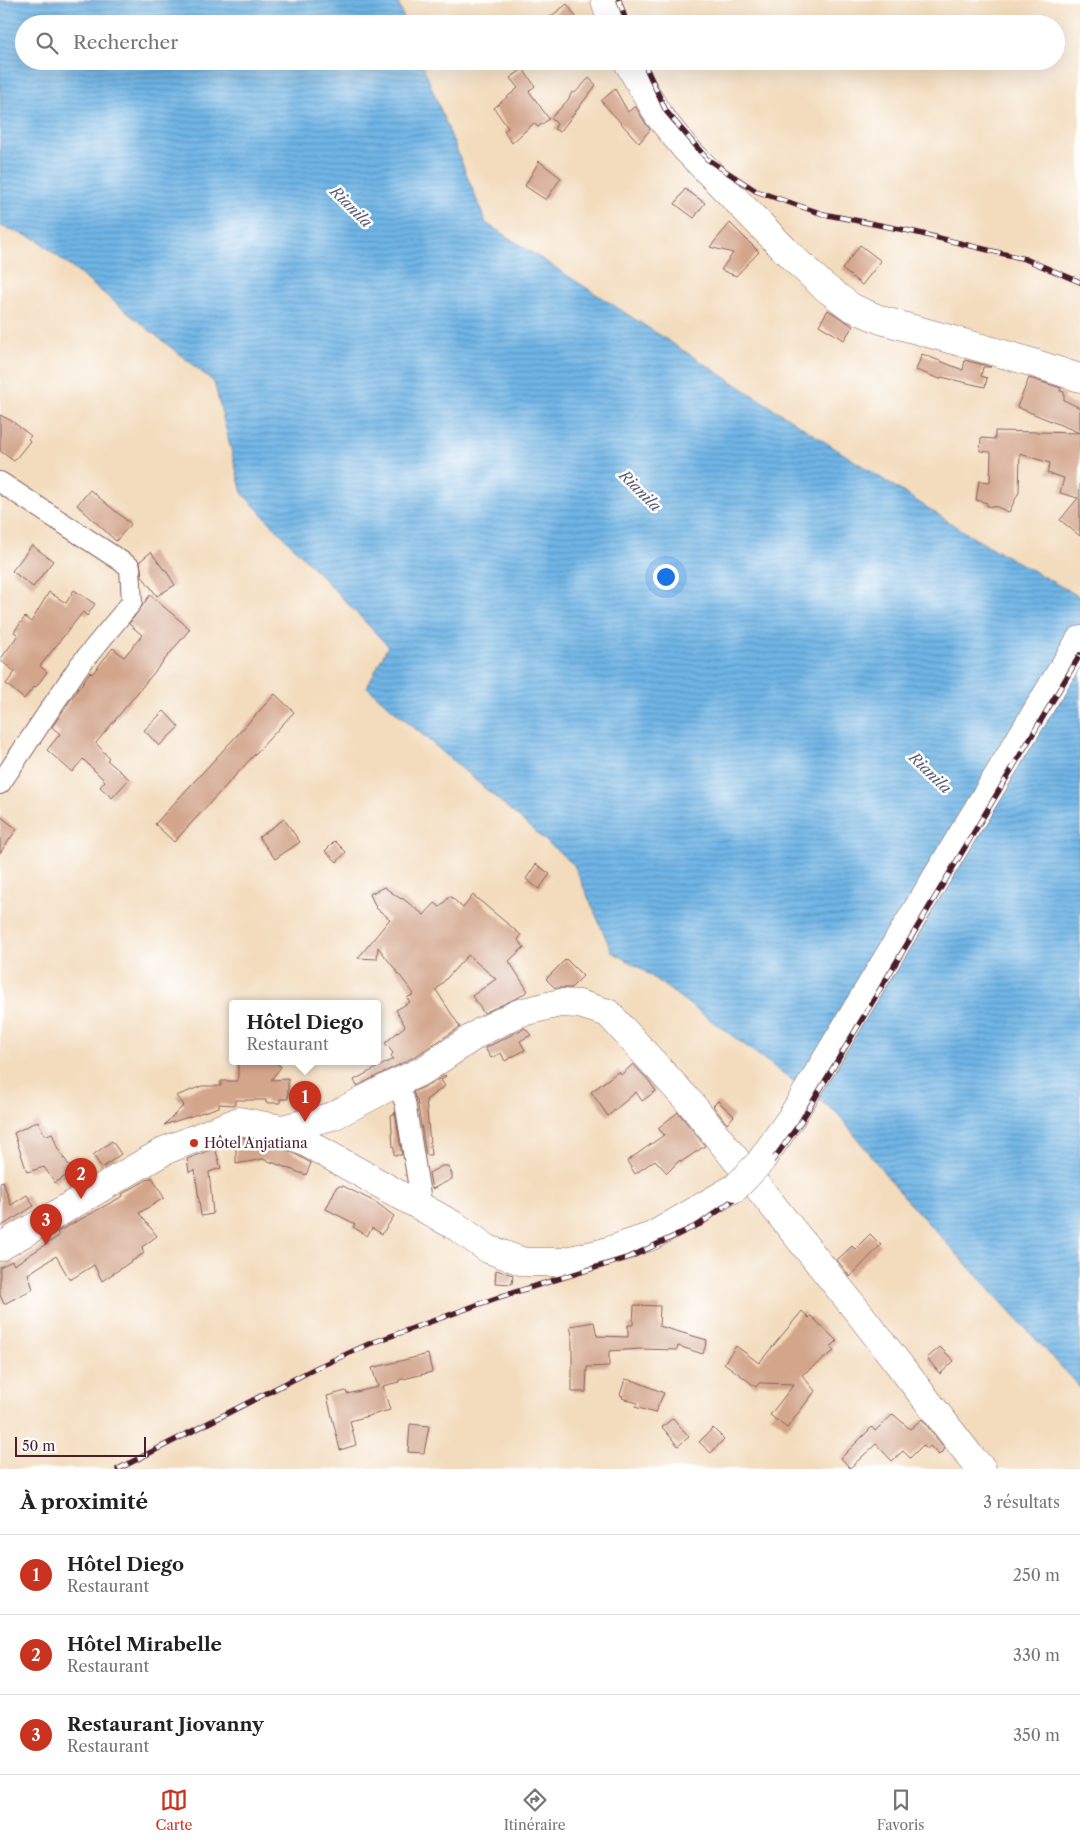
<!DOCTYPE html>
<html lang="fr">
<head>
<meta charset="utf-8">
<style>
	body { margin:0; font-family:"Libre Caslon Text",serif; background:#f6f6f6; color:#222 }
	.scale { position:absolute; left:15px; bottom:12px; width:131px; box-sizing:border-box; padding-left:5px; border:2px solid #4a1f2b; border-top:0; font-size:14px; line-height:18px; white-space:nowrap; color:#4a1f2b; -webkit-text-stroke:4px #fff; paint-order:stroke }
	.you { position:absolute; left:665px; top:576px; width:18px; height:18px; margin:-12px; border:4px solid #fff; border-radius:50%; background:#1a73e8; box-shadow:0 0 0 8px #1a73e833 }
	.badge { display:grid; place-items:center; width:32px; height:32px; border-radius:50%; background:#c8321e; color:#fff; font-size:16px; font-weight:700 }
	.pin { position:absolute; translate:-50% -41px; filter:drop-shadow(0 1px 2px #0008) }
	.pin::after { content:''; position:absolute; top:26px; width:18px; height:15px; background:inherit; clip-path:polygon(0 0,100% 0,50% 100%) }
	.popup { position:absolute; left:229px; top:1000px; width:152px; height:65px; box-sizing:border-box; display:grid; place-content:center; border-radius:5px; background:#fff; filter:drop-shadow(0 1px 4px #0005); font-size:16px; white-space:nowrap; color:#767676 }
	.popup b { font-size:19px; color:#222 }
	.popup::after { content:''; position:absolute; left:50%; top:100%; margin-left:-10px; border:10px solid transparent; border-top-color:#fff }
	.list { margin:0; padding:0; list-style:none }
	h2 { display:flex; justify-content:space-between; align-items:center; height:65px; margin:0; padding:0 20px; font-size:21px }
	h2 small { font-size:16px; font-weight:400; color:#767676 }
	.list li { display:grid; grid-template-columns:32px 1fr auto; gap:15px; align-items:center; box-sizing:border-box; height:80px; padding:0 20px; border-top:1px solid #e0e0e0 }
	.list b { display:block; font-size:19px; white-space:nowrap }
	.list p { margin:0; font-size:16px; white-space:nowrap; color:#767676 }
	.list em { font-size:16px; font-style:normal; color:#767676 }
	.icon { flex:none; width:28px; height:28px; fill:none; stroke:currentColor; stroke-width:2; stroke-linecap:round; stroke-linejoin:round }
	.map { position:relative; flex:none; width:1080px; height:1469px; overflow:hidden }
	.search { position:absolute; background:#fff; box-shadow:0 5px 20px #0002; left:15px; right:15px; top:15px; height:55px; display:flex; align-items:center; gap:12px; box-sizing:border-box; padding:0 18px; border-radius:28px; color:#767676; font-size:19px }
	.sheet { height:305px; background:#fff }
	nav { display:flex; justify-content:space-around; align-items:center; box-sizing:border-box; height:70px; border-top:1px solid #e0e0e0; background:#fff; font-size:14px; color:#767676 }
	nav a { display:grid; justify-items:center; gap:2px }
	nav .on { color:#c8321e }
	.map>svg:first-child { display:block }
	.water { fill:url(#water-rules); stroke:#5c6a88 }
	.building { fill:#d3a68c }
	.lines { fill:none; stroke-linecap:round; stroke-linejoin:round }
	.street-casing { stroke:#85615e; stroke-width:22 }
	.secondary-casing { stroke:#85615e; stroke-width:29 }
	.primary-casing { stroke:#85615e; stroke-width:29 }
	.street { stroke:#fff; stroke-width:20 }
	.secondary { stroke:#fff; stroke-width:28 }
	.primary { stroke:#fff; stroke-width:28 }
	.rail-casing { stroke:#4a1f2b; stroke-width:5.5 }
	.rail { stroke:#fff; stroke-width:4; stroke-dasharray:11; stroke-linecap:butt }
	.primary-bridge-casing { stroke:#85615e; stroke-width:29; stroke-linecap:butt }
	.primary-bridge { stroke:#fff; stroke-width:28 }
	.poi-dot { fill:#c8321e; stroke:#fff; stroke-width:2 }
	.labels { text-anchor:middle; stroke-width:5; stroke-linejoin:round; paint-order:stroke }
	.poi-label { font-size:14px; fill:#4a1f2b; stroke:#fff; text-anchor:start }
	.water-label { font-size:15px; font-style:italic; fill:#595b76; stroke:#fff }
</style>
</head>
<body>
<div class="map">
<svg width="1080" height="1469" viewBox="0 0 1080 1469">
	<defs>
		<pattern id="water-rules" width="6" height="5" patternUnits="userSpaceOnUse" patternTransform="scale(1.25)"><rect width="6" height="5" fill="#6fb5e6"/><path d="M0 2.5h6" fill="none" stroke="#5d93bb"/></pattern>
	</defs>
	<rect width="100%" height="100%" fill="#fff"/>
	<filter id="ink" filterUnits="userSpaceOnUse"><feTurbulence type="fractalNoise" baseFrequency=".02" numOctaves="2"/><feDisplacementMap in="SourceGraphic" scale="10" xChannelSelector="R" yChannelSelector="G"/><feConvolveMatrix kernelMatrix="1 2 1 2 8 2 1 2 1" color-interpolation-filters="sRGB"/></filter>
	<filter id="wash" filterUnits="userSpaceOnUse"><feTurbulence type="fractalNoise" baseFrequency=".0096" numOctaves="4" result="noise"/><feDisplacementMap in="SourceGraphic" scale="20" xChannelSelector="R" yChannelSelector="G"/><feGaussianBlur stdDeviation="1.12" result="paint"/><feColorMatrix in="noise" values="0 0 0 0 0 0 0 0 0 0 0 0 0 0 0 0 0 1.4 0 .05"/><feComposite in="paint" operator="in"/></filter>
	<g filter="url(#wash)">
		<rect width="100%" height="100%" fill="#f3dcbd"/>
		<path class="water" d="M0,0H397L406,24H24V61H421L486,223L974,538L1080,597V1387L902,1195L837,1113L640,968L612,952L574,865L367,687L388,646L242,493L214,382L36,239L0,226Z"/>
		<g id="blocks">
			<g class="building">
				<path d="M567,4L581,24H541Z"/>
				<path d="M523,69L535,86L529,91L549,119L538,127L534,123L512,143L504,131L508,128L494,108L518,88L510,78Z"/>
				<path d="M589,78L596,85L560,132L554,129L557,124L551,118L568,100L572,92L575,93Z"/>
				<path d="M615,89L628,112L635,106L650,130L639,143L601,101Z"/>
				<path d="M539,161L561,178L546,200L525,186Z"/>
				<path d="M685,189L705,203L694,218L675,204Z"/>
				<path d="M730,223L759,252L736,276L721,270L733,253L710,247Z"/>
				<path d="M860,245L881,261L862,285L842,269Z"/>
				<path d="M828,310L853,326L844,340L819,325Z"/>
				<path d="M922,354L963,370L965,360L991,367H983L981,376L987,378L985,387L941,377L940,379L916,370Z"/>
				<path d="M1029,378L1061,388L1060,391L1064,392V400L1080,408V433L1017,407Z"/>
				<path d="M0,415L12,421L31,436L28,439L30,441L14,461L0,451Z"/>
				<path d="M995,431L1080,433V536L1060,520L1078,498L1060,493L1064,478L1047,473L1050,463L1020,454L1019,492L1009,512L997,507L987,506V503L976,500L979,481L990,482L991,452L980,451L981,438L995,439Z"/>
				<path d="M90,490L131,524L116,541L77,505Z"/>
				<path d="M32,545L53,561L33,587L12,571Z"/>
				<path d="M151,552L164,570L165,569L175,585L157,596L142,576L140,561Z"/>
				<path d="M74,590L95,604L87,616L83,612L40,666L47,672L36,687L35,686L24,699L6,684L15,672L0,660L18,635L14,632L25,617L31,622L49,592L66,603Z"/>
				<path d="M150,595L190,629L96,743L109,758L107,760L129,779L112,798L100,787L105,781L83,759L72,772L47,750L60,734L52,727L90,672L92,674L113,648L124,657L142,635L129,624Z"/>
				<path d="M275,694L294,712L174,842L155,824Z"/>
				<path d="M164,711L179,727L159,746L144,730Z"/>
				<path d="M0,816L17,829L0,853Z"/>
				<path d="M284,819L300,842L275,859L259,837Z"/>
				<path d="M335,841L346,852L337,862L325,851Z"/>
				<path d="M536,864L550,874L539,889L526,879Z"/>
				<path d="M384,887L401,899L402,898L424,915L435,903L440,907L450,896L463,908L473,895L521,935L518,940L524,947L509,961L528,991L519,997L484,1013L472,996L496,979L468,955L436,990L460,1027L416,1056L357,1086L354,1080L393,1059L391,1056L393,1053L385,1043L405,1026L396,1010L410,1002L407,998L414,994L378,947L377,959L358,958L390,919L376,908L370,894Z"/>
				<path d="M566,959L583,976L571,988H555L546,979Z"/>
				<path d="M525,1028L531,1035L520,1041L525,1050L505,1061L501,1053L491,1058L485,1048Z"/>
				<path d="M238,1061H273L281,1067L271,1080L288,1079V1099H280V1103H266V1100H235V1105L219,1104V1107L164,1125L184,1105L176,1096L202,1086H221V1081H238Z"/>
				<path d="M633,1064L649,1081L656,1091L642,1101L636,1092L608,1116L591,1092L619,1071L621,1075Z"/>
				<path d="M445,1075L446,1076L441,1080L445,1086L426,1100L431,1155H426L417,1100L413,1092L431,1084Z"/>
				<path d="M718,1101L734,1116L727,1124L713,1106Z"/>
				<path d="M395,1112L402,1155H394V1147H393L391,1115L395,1114Z"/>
				<path d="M678,1112L705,1146L681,1162L680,1160L667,1173L655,1160L635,1174L627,1161L664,1135L658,1128Z"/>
				<path d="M38,1121L45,1136L52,1133L58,1149L73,1171L55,1183L44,1167L27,1172L14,1133Z"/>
				<path d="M241,1137L277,1144L311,1163L306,1175L263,1159L236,1164V1139Z"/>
				<path d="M112,1141L121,1154L102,1168L93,1155Z"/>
				<path d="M215,1148L221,1168L209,1172L213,1214L201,1216L195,1170L189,1172L187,1159Z"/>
				<path d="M442,1166H448L452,1174V1179L432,1189L429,1173Z"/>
				<path d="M152,1177L164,1198L139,1213L157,1236L142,1247L144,1253L102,1281L94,1265L70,1280L56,1256L28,1274L33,1289L4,1304L0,1295V1267L12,1261L14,1265L59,1236L57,1232L123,1196L122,1194Z"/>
				<path d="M3,1181L11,1205L27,1195L34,1206L0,1227V1182Z"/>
				<path d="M337,1186H343L377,1203L394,1216L382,1234L372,1228L367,1236L353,1227L355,1224L326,1209Z"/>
				<path d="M870,1234L881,1245L850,1277L837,1260L852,1246L855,1249Z"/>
				<path d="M496,1270L513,1275L512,1284L495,1283Z"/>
				<path d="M634,1305L660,1306L659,1326L707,1340L703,1354L678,1346L677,1350L640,1349L609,1351V1366L587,1367L586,1392H572V1335L570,1326L594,1322L597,1336L628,1337V1325H633Z"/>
				<path d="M802,1311L809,1318L811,1316L837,1341L831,1347L834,1351L802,1375L815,1391L787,1428L770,1415L794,1384L759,1383L756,1387L724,1363L736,1346L759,1363Z"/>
				<path d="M940,1347L954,1361L940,1374L927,1358Z"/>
				<path d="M428,1354L432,1372L399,1380V1382L383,1386L390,1410L350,1421L356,1445L340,1450L327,1396L346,1391L347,1394L378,1387L372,1368Z"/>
				<path d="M625,1379L635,1381L664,1393L655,1413L635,1407L637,1403L622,1398L623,1396L620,1395Z"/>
				<path d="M893,1414L910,1429L922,1419L945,1449L939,1455L930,1446L927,1449L923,1445L910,1458L903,1451L892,1461L876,1444L850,1468L841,1458L872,1427L875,1431Z"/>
				<path d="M673,1418L689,1437L678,1446L662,1427Z"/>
				<path d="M410,1424L429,1426L424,1453L408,1452Z"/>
				<path d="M713,1428L724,1439L711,1453L699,1442Z"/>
			</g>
		</g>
	</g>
	<g filter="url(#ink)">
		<use href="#blocks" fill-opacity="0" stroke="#85615e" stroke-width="1"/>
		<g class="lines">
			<defs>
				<g id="street">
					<path d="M0,482L130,567L132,602L79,666L0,784"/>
					<path d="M396,1083L405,1102L422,1207"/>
				</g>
				<path id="secondary" d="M282,1129L333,1116L396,1083L424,1070L482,1031L519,1013L560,1003L579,1004L608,1013L692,1105L859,1313L970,1456L982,1469"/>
				<g id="primary">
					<path d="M605,0L612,24"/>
					<path d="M627,61L659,116L686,149L792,257L822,285L851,307L881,320L1021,359L1080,378"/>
					<path d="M760,1162L791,1118L1080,640"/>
					<path d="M0,1247L166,1150L239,1121L282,1129L457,1227L488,1249L524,1262H562L602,1253L652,1236L736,1187"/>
				</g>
			</defs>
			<use href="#street" class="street-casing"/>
			<use href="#secondary" class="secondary-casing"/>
			<use href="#primary" class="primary-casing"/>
			<use href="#street" class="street"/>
			<use href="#secondary" class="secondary"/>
			<use href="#primary" class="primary"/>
			<defs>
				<g id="rail">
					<path d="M619,0L627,24"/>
					<path d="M643,61L666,111L707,159L756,191L823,214L910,231L1025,259L1080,282"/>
					<path d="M118,1469L316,1368L369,1344L499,1297L630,1257L700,1224L741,1194L765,1171L800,1123L1080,655"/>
				</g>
			</defs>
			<use href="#rail" class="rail-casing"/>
			<use href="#rail" class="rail"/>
			<defs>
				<path id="primary-bridge" d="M736,1187L760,1162"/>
			</defs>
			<use href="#primary-bridge" class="primary-bridge-casing"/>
			<use href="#primary-bridge" class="primary-bridge"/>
		</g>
	</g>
	<circle class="poi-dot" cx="194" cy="1143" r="5"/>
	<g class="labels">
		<g class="poi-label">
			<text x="204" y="1148">Hôtel Anjatiana</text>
		</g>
		<g class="water-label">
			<text transform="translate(351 207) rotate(45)" y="5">Rianila</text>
			<text transform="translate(640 491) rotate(45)" y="5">Rianila</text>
			<text transform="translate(930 773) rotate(44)" y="5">Rianila</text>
		</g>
	</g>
</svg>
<div class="scale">50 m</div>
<div class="you"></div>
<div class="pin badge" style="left:305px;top:1122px">1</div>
<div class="popup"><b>Hôtel Diego</b>Restaurant</div>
<div class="pin badge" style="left:81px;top:1199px">2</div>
<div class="pin badge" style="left:46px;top:1245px">3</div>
<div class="search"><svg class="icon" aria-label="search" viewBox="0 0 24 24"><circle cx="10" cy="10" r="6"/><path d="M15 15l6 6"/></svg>Rechercher</div>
</div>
<section class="sheet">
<h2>À proximité<small>3 résultats</small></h2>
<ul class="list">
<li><span class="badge">1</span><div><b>Hôtel Diego</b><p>Restaurant</p></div><em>250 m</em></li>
<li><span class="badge">2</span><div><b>Hôtel Mirabelle</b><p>Restaurant</p></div><em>330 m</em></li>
<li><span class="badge">3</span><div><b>Restaurant Jiovanny</b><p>Restaurant</p></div><em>350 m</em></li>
</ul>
</section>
<nav>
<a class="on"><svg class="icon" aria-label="map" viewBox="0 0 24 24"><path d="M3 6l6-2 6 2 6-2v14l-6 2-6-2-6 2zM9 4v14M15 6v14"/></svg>Carte</a>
<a><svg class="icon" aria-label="directions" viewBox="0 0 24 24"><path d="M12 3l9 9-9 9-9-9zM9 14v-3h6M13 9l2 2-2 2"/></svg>Itinéraire</a>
<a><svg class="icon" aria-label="saved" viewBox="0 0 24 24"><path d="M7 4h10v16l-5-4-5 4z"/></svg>Favoris</a>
</nav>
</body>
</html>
